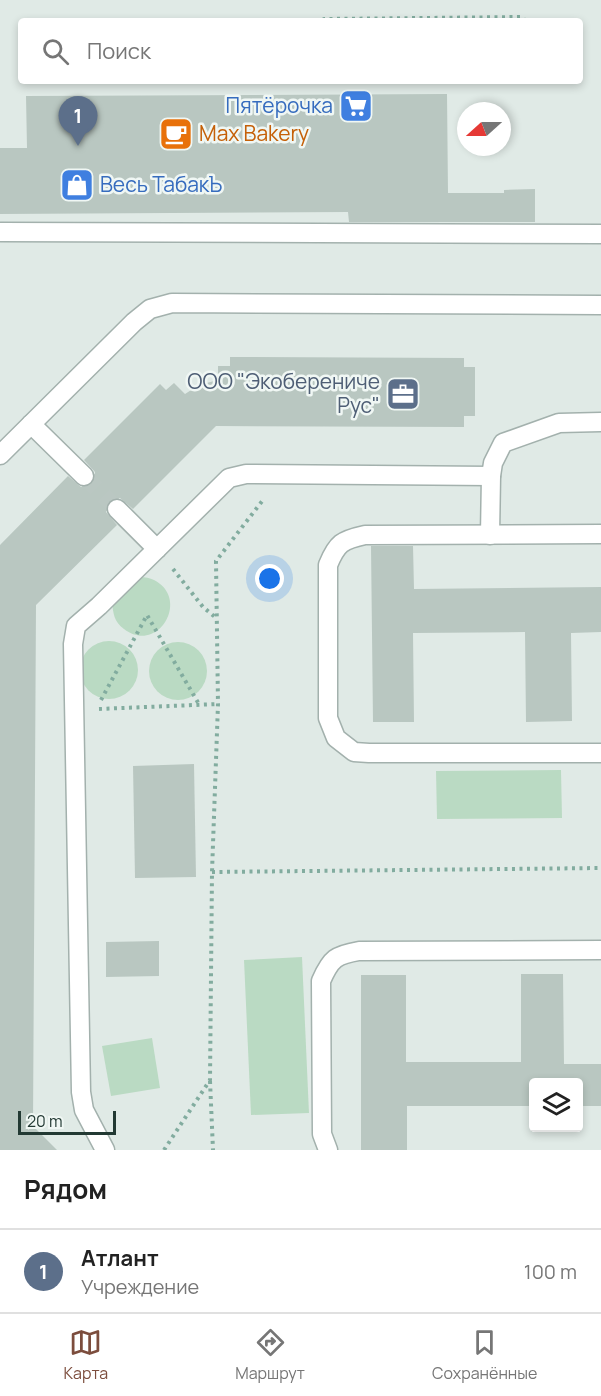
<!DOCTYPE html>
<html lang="ru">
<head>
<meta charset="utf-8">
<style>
	body { margin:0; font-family:Manrope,sans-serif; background:#f6f6f6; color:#222 }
	.controls { position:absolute; right:18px; bottom:18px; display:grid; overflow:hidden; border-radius:6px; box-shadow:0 3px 9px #0003 }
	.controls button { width:54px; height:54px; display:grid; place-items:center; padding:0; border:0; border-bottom:2px solid #e0e0e0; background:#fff; color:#222; font:30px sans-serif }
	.compass { position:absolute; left:457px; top:102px; width:54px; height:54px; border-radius:50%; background:#fff; box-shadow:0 3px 9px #0003; rotate:249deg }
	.scale { position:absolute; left:18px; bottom:15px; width:98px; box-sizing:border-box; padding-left:6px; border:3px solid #223933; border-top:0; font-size:16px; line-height:21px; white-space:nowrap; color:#223933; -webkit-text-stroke:4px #f0f7f4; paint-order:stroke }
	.you { position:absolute; left:270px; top:579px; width:21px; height:21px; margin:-15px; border:4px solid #fff; border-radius:50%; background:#1a73e8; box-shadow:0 0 0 9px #1a73e833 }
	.badge { display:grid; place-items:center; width:39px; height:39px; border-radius:50%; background:#7c4d3d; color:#fff; font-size:20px; font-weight:700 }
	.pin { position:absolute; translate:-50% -50px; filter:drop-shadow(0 2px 3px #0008) }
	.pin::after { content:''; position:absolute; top:32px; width:21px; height:18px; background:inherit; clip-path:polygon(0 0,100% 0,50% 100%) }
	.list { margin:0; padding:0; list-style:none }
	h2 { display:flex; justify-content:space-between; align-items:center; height:78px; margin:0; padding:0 24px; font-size:26px }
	h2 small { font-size:20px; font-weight:400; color:#767676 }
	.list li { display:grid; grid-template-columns:39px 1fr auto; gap:18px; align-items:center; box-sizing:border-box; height:84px; padding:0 24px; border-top:2px solid #e0e0e0 }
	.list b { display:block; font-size:22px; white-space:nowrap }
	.list p { margin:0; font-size:20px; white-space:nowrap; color:#767676 }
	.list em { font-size:20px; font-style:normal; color:#767676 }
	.icon { flex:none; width:33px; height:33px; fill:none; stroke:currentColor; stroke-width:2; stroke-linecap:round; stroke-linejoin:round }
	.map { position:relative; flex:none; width:601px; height:1150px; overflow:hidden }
	.search { position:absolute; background:#fff; box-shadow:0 3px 9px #0003; left:18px; right:18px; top:18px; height:66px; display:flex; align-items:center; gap:15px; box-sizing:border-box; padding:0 21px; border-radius:6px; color:#767676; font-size:22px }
	.sheet { height:162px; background:#fff }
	nav { display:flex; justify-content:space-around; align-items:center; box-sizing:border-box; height:84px; border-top:2px solid #e0e0e0; background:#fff; font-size:16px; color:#767676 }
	nav a { display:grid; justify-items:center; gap:3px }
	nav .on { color:#7c4d3d }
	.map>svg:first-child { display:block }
	.green { fill:#badac3 }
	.building { fill:#b9c7c1 }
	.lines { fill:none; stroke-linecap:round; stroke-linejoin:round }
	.minor-tunnel { stroke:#bac7c2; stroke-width:18; stroke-dasharray:18 9; stroke-linecap:butt }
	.minor-casing { stroke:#a3b1ad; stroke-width:21 }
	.path { stroke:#82ac9f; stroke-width:4; stroke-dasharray:3 4.5; stroke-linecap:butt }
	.minor { stroke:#fff; stroke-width:18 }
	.labels { text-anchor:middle; stroke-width:5; stroke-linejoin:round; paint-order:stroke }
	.shop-label { font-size:21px; fill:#366cbe; stroke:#f0f7f4; text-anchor:end }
	.food-label { font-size:21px; fill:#c56008; stroke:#f0f7f4; text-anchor:start }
	.service-label { font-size:21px; fill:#4e5e75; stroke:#f0f7f4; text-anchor:end }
</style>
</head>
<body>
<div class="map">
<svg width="601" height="1150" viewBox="0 0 601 1150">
	<rect width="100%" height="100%" fill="#e0eae6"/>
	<g class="green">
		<path d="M140,577C145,577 150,578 154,580C191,599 158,655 124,629C114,622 113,613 112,601Z"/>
		<circle cx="109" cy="670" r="29"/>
		<circle cx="178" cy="671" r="29"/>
		<path d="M561,770L562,818L437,819L436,771Z"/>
		<path d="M302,957L309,1113L251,1115L244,960Z"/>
		<path d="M152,1038L160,1088L111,1096L102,1046Z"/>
	</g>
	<g class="building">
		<path d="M447,94L448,193H504V190L535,189V222H349L348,212L0,214V148H27L26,96Z"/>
		<path d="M230,357L464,358V367H475V416H464V427L216,426L133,509L120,498H115L110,501L106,507V512L117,525L36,605L33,1126L57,1150H0V545L68,476L81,487H86L92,484L95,479V472L84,460L160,384L166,390L174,383L185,394L199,385L218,380V366H230Z"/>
		<path d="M371,546H413L414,589L601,587V632L571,633L572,721L526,722L525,632L413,633L414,722H373Z"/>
		<path d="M194,764L196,877L135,878L133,766Z"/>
		<path d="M159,941V976L106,977V942Z"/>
		<path d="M521,974H563L564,1064H601V1106H579V1083H534V1106H407V1150H361V975H406V1062H521Z"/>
	</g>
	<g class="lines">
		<path class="minor-tunnel" d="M84,476L117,509"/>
		<defs>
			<g id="minor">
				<path d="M0,232L601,234"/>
				<path d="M31,424L84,476"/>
				<path d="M0,455L134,322L150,309L172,303L601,305"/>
				<path d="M117,509L157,549"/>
				<path d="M601,534L365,535C342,540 337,543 328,565V718L336,738L354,752L369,753H601"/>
				<path d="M490,535L491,476"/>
				<path d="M105,1150L84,1110L81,1092L73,644L76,626L99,606L229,478L246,474L491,476L493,463L503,443L559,423L601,422"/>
				<path d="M328,1150L322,1134L321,981C331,958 336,955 359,951L601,950"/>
			</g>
		</defs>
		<use href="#minor" class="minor-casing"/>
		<g class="path">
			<path d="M324,21V19L521,17L526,21"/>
			<path d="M173,569L203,607L215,617"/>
			<path d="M101,700L147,615L200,706"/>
			<path d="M99,709L218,704"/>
			<path d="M212,872L601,868"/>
			<path d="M210,1081L213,1150"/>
			<path d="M164,1150L210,1080L212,872L218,704L216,561L263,500"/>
		</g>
		<use href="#minor" class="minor"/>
	</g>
	<defs>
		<symbol id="supermarket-square" viewBox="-11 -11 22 22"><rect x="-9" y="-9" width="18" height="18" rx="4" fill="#3f7fe0" stroke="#f0f7f4"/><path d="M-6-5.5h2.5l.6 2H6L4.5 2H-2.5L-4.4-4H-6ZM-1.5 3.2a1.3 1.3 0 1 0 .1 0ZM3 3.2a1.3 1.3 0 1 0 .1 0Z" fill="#fff"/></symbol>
		<symbol id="cafe-square" viewBox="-11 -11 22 22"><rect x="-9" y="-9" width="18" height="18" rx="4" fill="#e8710a" stroke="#f0f7f4"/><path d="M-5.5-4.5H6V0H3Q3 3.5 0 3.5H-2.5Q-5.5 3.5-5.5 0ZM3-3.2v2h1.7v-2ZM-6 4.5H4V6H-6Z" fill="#fff"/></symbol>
		<symbol id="shop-square" viewBox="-11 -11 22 22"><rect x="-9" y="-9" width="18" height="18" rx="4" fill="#3f7fe0" stroke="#f0f7f4"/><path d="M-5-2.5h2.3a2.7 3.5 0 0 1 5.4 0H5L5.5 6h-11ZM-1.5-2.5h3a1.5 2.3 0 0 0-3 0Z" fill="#fff"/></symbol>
		<symbol id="office-square" viewBox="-11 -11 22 22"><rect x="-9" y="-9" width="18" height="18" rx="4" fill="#5c6f8a" stroke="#f0f7f4"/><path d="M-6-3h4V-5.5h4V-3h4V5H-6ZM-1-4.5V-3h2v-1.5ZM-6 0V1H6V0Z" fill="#fff"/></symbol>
	</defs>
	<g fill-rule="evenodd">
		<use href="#supermarket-square" x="337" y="87" width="38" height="38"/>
		<use href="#cafe-square" x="157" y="115" width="38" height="38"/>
		<use href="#shop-square" x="58" y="166" width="38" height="38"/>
		<use href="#office-square" x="384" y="375" width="38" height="38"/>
	</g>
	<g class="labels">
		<g class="shop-label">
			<text x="333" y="113">Пятёрочка</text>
			<text x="100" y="192" text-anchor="start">Весь ТабакЪ</text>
		</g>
		<g class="food-label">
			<text x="199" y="141">Max Bakery</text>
		</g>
		<g class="service-label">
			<text x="380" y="389">ООО "Экоберениче<tspan x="380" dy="24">Рус"</tspan></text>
		</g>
	</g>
</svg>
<div class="controls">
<button><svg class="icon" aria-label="layers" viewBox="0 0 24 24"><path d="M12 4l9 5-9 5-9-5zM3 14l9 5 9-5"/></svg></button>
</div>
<svg class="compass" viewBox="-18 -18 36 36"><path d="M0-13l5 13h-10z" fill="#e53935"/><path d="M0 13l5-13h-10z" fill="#767676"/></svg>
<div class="scale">20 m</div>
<div class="you"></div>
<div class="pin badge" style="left:78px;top:146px;background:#5c6f8a">1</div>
<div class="search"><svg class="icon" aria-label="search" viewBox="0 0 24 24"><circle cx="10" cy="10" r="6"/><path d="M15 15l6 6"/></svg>Поиск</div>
</div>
<section class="sheet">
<h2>Рядом<small></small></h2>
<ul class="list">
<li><span class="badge" style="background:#5c6f8a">1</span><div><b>Атлант</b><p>Учреждение</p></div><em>100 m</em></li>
</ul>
</section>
<nav>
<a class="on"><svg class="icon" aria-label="map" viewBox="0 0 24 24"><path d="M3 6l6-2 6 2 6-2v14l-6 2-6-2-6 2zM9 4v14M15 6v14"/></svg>Карта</a>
<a><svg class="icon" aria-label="directions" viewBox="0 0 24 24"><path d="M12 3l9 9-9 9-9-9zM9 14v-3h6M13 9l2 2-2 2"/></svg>Маршрут</a>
<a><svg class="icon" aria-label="saved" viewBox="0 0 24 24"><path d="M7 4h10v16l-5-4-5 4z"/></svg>Сохранённые</a>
</nav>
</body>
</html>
